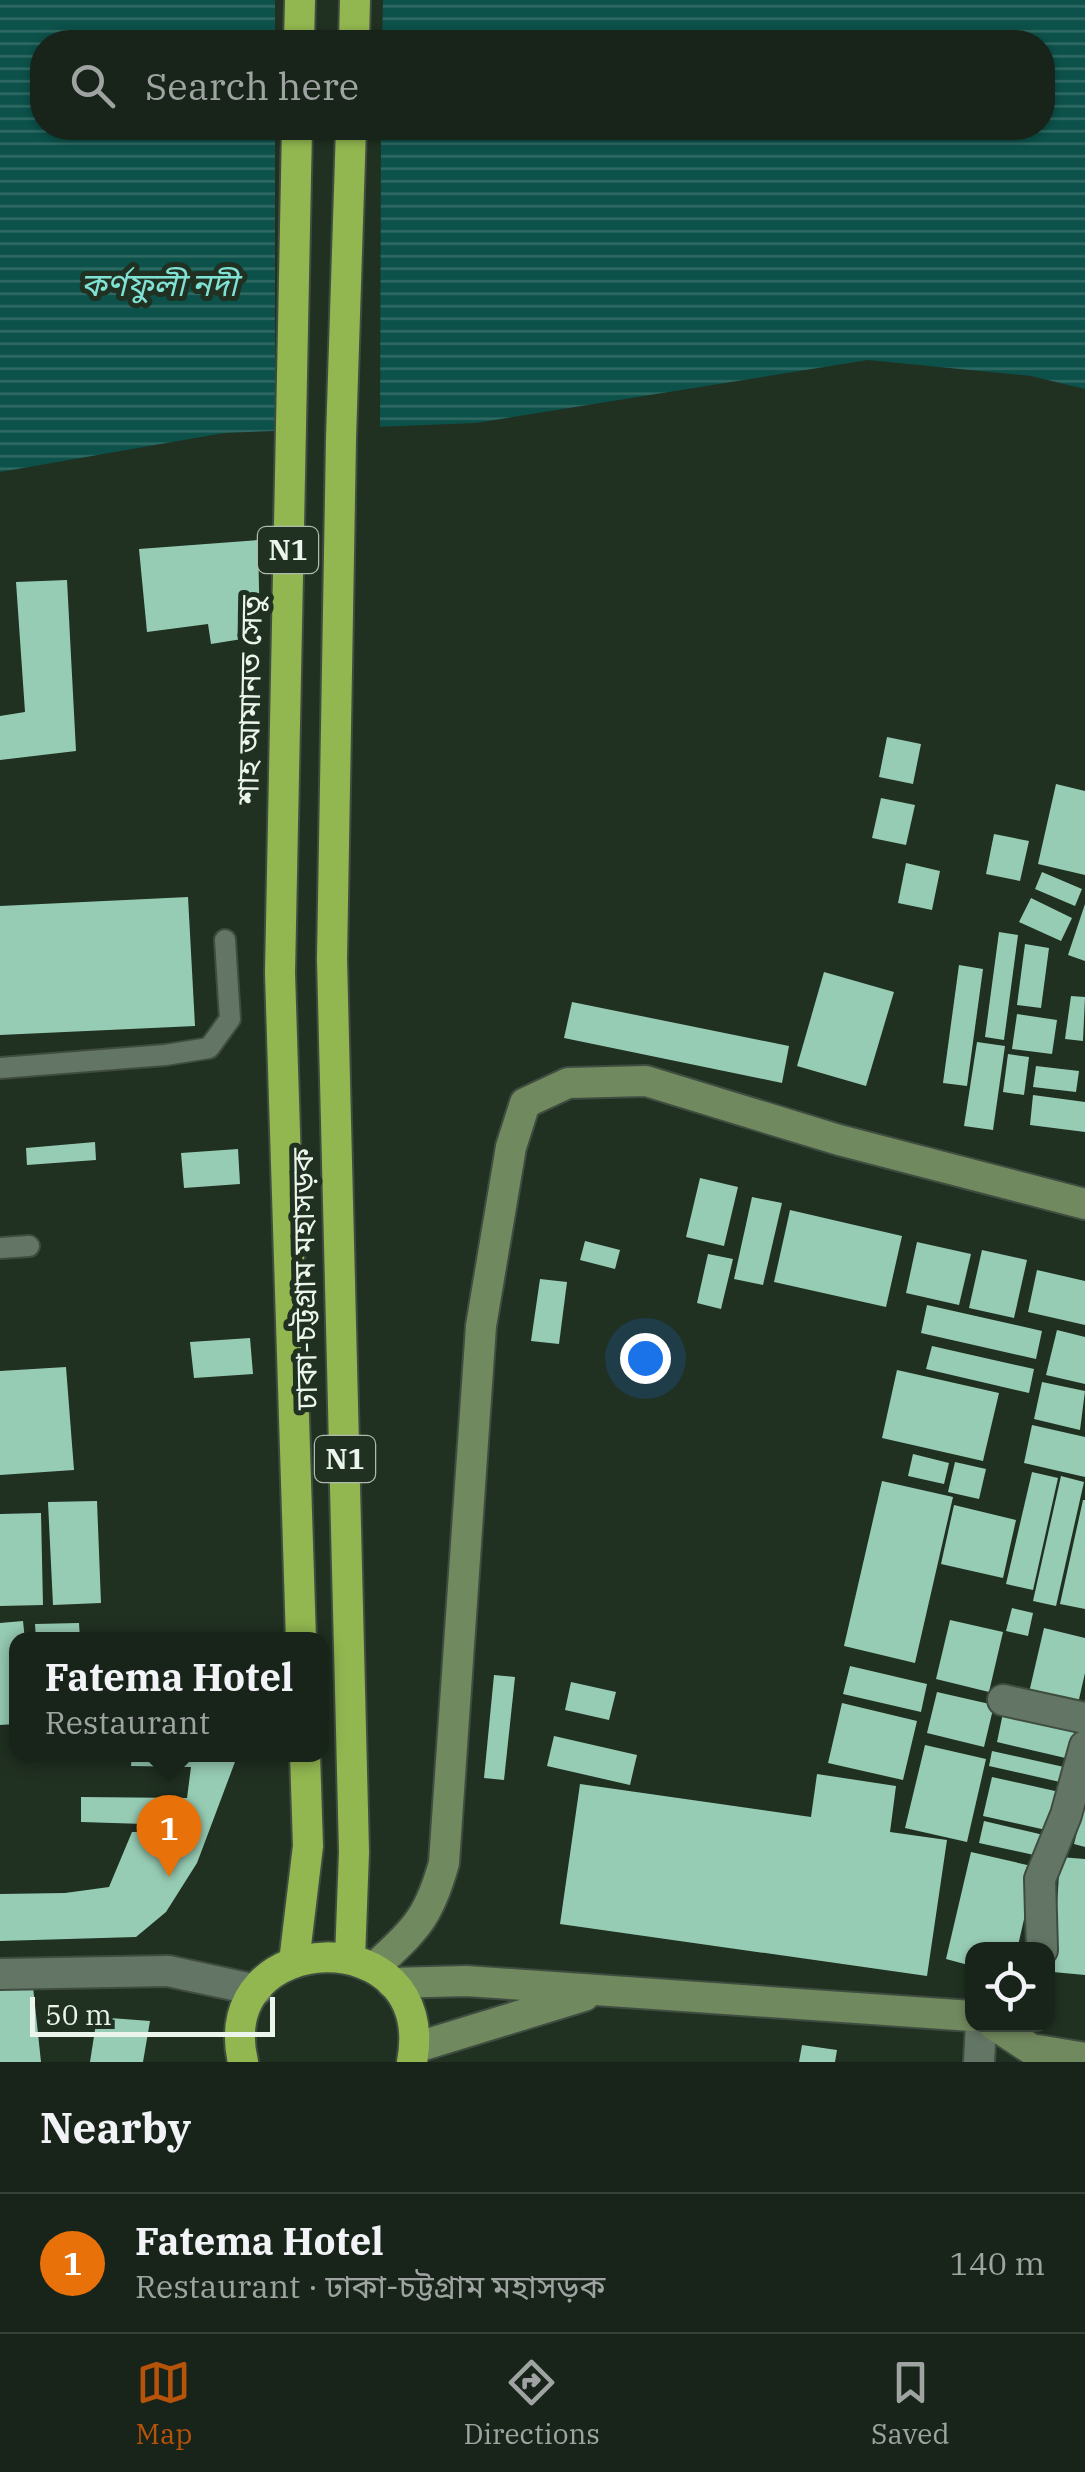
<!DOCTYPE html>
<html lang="en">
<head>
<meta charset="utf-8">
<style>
	body { margin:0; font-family:"IBM Plex Serif","Noto Sans Bengali",serif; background:#253026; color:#f1f3f6 }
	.controls { position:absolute; right:30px; bottom:30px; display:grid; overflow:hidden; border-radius:20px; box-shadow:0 2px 8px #0004 }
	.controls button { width:90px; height:90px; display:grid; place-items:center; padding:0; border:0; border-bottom:2px solid #364138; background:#182419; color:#f1f3f6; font:50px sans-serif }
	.scale { position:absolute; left:30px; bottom:25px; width:245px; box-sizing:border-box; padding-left:10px; border:5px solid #ebf5eb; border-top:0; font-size:28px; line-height:35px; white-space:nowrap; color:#ebf5eb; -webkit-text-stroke:8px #203021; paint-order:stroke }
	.you { position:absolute; left:645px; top:1358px; width:35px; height:35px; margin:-25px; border:8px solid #fff; border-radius:50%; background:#1a73e8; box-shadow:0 0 0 15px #1a73e833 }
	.badge { display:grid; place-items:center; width:65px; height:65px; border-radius:50%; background:#b45309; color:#fff; font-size:32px; font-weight:700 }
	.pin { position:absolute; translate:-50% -82px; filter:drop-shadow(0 2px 5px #0008) }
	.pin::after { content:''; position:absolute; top:52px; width:35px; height:30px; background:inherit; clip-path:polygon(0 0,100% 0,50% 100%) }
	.popup { position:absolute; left:9px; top:1632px; width:320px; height:130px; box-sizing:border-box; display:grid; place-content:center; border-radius:20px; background:#182419; filter:drop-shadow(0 2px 8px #0005); font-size:32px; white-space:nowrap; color:#9fa4a2 }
	.popup b { font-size:38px; color:#f1f3f6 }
	.popup::after { content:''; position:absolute; left:50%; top:100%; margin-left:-20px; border:20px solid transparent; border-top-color:#182419 }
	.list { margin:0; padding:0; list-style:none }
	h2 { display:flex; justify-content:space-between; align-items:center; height:130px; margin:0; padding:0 40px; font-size:42px }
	h2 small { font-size:32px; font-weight:400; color:#9fa4a2 }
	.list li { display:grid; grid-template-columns:65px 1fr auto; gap:30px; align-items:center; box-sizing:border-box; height:140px; padding:0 40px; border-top:2px solid #364138 }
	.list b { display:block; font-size:38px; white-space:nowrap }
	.list p { margin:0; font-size:32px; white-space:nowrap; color:#9fa4a2 }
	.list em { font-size:32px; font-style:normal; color:#9fa4a2 }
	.icon { flex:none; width:55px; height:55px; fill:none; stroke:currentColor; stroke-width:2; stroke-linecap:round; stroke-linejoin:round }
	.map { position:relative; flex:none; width:1085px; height:2062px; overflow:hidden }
	.search { position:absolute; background:#182419; box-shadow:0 2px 8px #0004; left:30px; right:30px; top:30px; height:110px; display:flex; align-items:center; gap:25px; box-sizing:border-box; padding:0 35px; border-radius:40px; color:#9fa4a2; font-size:38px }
	.sheet { height:270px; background:#182419 }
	nav { display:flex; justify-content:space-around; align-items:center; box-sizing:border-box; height:140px; border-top:2px solid #364138; background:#182419; font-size:28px; color:#9fa4a2 }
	nav a { display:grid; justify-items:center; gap:5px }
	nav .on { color:#b45309 }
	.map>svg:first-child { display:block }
	.water { fill:url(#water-rules); fill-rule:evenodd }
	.pier { fill:#203021 }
	.building { fill:#97ccb4 }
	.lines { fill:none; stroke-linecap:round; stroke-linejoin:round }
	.lane-casing { stroke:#3f4d40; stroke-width:24 }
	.street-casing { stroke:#3f4d40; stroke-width:34 }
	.secondary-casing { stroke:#3f4d40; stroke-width:34 }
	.highway-casing { stroke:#3f4d40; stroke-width:34 }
	.lane { stroke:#637564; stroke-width:20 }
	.street { stroke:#637564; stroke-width:30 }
	.secondary { stroke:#71895e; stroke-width:30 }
	.highway { stroke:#92b750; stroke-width:30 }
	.labels { text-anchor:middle; stroke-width:10; stroke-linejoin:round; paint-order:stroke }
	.shield { fill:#203021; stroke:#aebaae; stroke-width:2.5 }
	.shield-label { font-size:28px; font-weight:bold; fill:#ebf5eb }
	.street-label { font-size:30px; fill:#ebf5eb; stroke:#203021 }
	.water-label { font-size:32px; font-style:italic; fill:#80e2d5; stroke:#203021 }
</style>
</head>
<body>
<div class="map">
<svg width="1085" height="2062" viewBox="0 0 1085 2062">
	<defs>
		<pattern id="water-rules" width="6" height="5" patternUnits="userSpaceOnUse" patternTransform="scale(2.5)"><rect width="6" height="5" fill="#0c514a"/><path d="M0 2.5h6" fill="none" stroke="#306b64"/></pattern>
	</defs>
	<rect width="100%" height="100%" fill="#203021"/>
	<path class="water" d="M0,0H1085V389L1031,376L868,360L476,423L224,433L0,472ZM42,42H1042V128H42Z"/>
	<g class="pier">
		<path d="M275,0H383L382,42H275Z"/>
		<path d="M275,128H381L380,432L275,436Z"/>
	</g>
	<g class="building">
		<path d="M258,540L260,636L211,644L208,624L147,632L139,549Z"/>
		<path d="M67,580L76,751L0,760V716L25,712L16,582Z"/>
		<path d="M887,737L921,744L913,784L879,777Z"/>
		<path d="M1056,784L1085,791V875L1038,864Z"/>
		<path d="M881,798L915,805L906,845L872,838Z"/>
		<path d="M994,834L1029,841L1020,881L986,874Z"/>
		<path d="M906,863L940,871L932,910L898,903Z"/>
		<path d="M1042,872L1082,889L1075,906L1035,889Z"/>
		<path d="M188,897L195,1026L0,1035V906Z"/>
		<path d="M1031,898L1072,918L1061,941L1019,922Z"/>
		<path d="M1085,904V961L1068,955Z"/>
		<path d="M999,932L1018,935L1004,1040L985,1037Z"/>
		<path d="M1025,944L1049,948L1041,1008L1017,1005Z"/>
		<path d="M959,965L983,969L967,1086L943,1083Z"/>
		<path d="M824,972L894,992L866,1086L797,1066Z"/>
		<path d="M1071,996L1085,997L1083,1041L1065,1039Z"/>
		<path d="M572,1002L789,1046L782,1083L564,1038Z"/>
		<path d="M1017,1014L1057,1020L1052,1054L1012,1049Z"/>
		<path d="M977,1042L1005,1046L993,1130L964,1126Z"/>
		<path d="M1008,1054L1029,1057L1024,1095L1003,1092Z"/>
		<path d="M1036,1066L1079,1071L1076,1092L1033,1087Z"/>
		<path d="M1033,1095L1085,1102V1132L1030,1125Z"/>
		<path d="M95,1142L96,1160L27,1165L26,1148Z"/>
		<path d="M238,1149L240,1184L184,1188L181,1153Z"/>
		<path d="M700,1178L738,1187L724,1246L686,1237Z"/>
		<path d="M752,1197L782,1203L763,1285L734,1279Z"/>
		<path d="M790,1210L902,1236L886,1307L774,1282Z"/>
		<path d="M585,1241L620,1250L615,1269L580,1260Z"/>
		<path d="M917,1242L971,1254L959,1305L906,1293Z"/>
		<path d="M982,1250L1027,1260L1014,1318L969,1308Z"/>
		<path d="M708,1254L733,1259L721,1309L697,1303Z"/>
		<path d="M1037,1270L1085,1281V1325L1028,1312Z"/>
		<path d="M540,1279L567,1282L559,1344L531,1341Z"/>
		<path d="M927,1305L1042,1331L1036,1359L921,1333Z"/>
		<path d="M1057,1330L1085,1337V1384L1046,1375Z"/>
		<path d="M250,1338L253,1374L194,1378L190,1342Z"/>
		<path d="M932,1346L1034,1369L1029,1393L926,1369Z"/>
		<path d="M66,1367L74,1470L0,1475V1371Z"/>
		<path d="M897,1370L999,1393L983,1461L882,1438Z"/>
		<path d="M1042,1382L1085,1391L1080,1430L1034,1419Z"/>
		<path d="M1032,1425L1085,1437V1477L1024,1463Z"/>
		<path d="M913,1454L949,1463L944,1484L908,1476Z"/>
		<path d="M955,1462L986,1469L979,1499L948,1492Z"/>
		<path d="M1032,1472L1058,1478L1033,1590L1006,1584Z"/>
		<path d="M1061,1476L1084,1482L1056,1606L1033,1601Z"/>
		<path d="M882,1481L953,1497L915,1663L844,1646Z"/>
		<path d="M1083,1500H1085V1609L1060,1604Z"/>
		<path d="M97,1501L101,1603L53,1605L48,1502Z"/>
		<path d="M954,1505L1016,1520L1003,1578L941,1564Z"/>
		<path d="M41,1513L43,1605L0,1606V1514Z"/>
		<path d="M1012,1608L1033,1613L1028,1636L1006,1631Z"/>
		<path d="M950,1620L1003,1632L989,1692L936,1679Z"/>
		<path d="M23,1621L25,1640H16V1724L0,1725V1623Z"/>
		<path d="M79,1623L80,1640H36L35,1624Z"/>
		<path d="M1044,1628L1085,1638V1673L1077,1708L1028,1697Z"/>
		<path d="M850,1666L927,1684L921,1712L843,1694Z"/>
		<path d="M494,1675L515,1677L504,1780L484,1778Z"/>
		<path d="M571,1682L616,1692L609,1720L565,1710Z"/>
		<path d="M937,1692L994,1705L984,1747L927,1733Z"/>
		<path d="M842,1703L917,1721L903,1780L828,1763Z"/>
		<path d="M1003,1713L1081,1731L1074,1760L997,1742Z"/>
		<path d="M554,1736L637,1755L630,1785L547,1766Z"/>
		<path d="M925,1745L986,1759L967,1842L905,1828Z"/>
		<path d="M992,1751L1073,1769L1069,1784L989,1766Z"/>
		<path d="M132,1754H238L197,1863L166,1912L136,1937L0,1941V1894L65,1893L109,1887L132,1832L176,1831V1825L81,1822V1797L187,1798L191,1767L131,1766Z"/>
		<path d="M817,1774L896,1786L890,1832L947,1840L927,1976L560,1924L580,1784L811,1817Z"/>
		<path d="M992,1777L1064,1793L1055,1832L983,1816Z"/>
		<path d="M1084,1805H1085V1847L1074,1844Z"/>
		<path d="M984,1821L1048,1836L1043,1857L979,1843Z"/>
		<path d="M971,1852L1036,1867L1017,1950H972V1966L946,1959Z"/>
		<path d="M1060,1857L1085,1859V1975L1053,1972Z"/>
		<path d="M32,1977L41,2062H0V1980Z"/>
		<path d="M97,2017L150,2021L143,2062H90Z"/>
		<path d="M802,2045L837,2050L835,2062H799Z"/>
	</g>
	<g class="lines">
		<defs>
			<g id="lane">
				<path d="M0,1068L165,1055L209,1048L230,1019L225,940"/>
				<path d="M0,1248L29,1246"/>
			</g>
			<g id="street">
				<path d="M1003,1700L1085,1718"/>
				<path d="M1042,1950L1040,1879L1066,1815L1085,1746"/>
				<path d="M0,1974L168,1971L257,1990"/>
				<path d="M979,2062L981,2024"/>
			</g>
			<g id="secondary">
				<path d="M374,1968C415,1929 428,1920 444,1863L481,1326L511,1147L525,1103L568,1083L646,1081L839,1140L1085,1204"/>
				<path d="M392,1983L466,1981L972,2016"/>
				<path d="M993,2024L1031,2049L1085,2058"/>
				<path d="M414,2048L584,1996"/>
			</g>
			<g id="highway">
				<path d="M299,42L300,0"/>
				<path d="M354,42L355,0"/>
				<path d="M297,128L280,973L301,1640"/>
				<path d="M350,1958L354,1852L332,959L341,439L351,128"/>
				<path d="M294,1962L308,1846L305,1754"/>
				<path d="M243,2062C211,1926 439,1919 412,2062"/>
			</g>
		</defs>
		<use href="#lane" class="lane-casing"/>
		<use href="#street" class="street-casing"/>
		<use href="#secondary" class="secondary-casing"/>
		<use href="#highway" class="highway-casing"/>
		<use href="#lane" class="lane"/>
		<use href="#street" class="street"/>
		<use href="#secondary" class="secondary"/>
		<use href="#highway" class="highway"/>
	</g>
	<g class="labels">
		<g class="shield">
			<rect x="258" y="527" width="60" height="46" rx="8"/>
			<rect x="315" y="1436" width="60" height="46" rx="8"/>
		</g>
		<g class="shield-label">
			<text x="288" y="560">N1</text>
			<text x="345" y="1469">N1</text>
		</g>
		<g class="street-label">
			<text transform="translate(250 700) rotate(-89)" y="10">শাহ আমানত সেতু</text>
			<text transform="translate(305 1279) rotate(-91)" y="10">ঢাকা-চট্টগ্রাম মহাসড়ক</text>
		</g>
		<g class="water-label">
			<text x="159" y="296">কর্ণফুলী নদী</text>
		</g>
	</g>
</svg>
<div class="controls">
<button><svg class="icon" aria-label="locate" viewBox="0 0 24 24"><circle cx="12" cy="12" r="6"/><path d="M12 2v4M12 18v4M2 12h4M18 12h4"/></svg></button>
</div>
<div class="scale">50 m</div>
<div class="you"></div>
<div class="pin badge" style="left:169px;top:1877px;background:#e8710a">1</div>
<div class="popup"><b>Fatema Hotel</b>Restaurant</div>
<div class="search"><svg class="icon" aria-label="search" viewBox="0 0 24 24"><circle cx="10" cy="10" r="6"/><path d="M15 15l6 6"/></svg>Search here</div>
</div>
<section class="sheet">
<h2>Nearby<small></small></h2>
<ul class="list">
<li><span class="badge" style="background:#e8710a">1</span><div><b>Fatema Hotel</b><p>Restaurant · ঢাকা-চট্টগ্রাম মহাসড়ক</p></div><em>140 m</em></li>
</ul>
</section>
<nav>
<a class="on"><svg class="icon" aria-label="map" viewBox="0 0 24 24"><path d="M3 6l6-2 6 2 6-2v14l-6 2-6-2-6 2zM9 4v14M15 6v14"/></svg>Map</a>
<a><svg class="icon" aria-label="directions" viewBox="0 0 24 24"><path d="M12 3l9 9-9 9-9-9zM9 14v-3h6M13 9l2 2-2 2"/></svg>Directions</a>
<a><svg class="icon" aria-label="saved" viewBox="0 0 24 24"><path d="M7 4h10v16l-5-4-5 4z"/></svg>Saved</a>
</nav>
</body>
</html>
